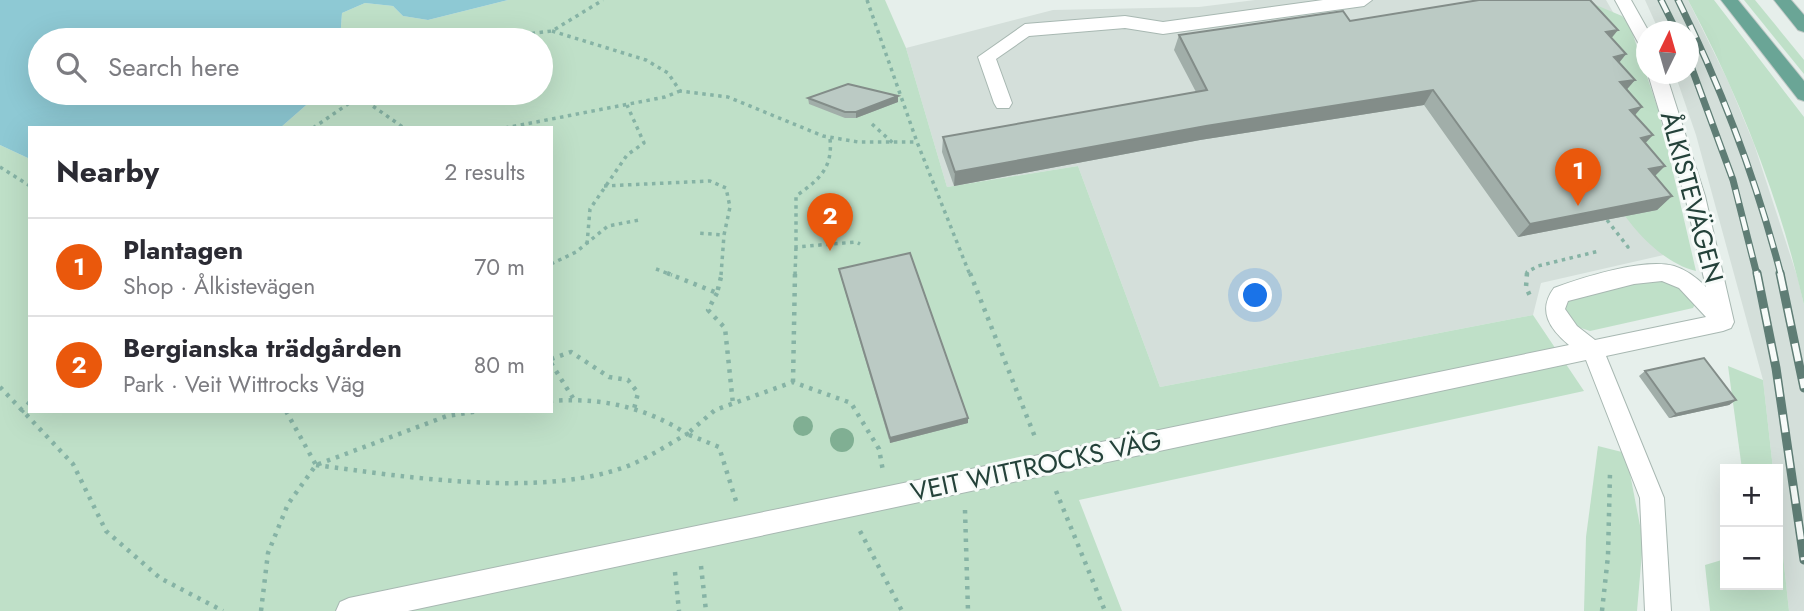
<!DOCTYPE html>
<html lang="en">
<head>
<meta charset="utf-8">
<style>
	body { margin:0; font-family:Jost,sans-serif; background:#f7f7f7; color:#2b2b33 }
	.controls { position:absolute; right:21px; bottom:21px; display:grid; overflow:hidden; border-radius:0px; box-shadow:0 7px 28px #0002 }
	.controls button { width:63px; height:63px; display:grid; place-items:center; padding:0; border:0; border-bottom:2px solid #e1e1e2; background:#fff; color:#2b2b33; font:35px sans-serif }
	.compass { position:absolute; left:1636px; top:21px; width:63px; height:63px; border-radius:50%; background:#fff; box-shadow:0 7px 28px #0002; rotate:5deg }
	.you { position:absolute; left:1256px; top:296px; width:24px; height:24px; margin:-18px; border:5px solid #fff; border-radius:50%; background:#1a73e8; box-shadow:0 0 0 10px #1a73e833 }
	.badge { display:grid; place-items:center; width:46px; height:46px; border-radius:50%; background:#ea580c; color:#fff; font-size:23px; font-weight:700 }
	.pin { position:absolute; translate:-50% -58px; filter:drop-shadow(0 2px 4px #0008) }
	.pin::after { content:''; position:absolute; top:37px; width:24px; height:21px; background:inherit; clip-path:polygon(0 0,100% 0,50% 100%) }
	.list { margin:0; padding:0; list-style:none }
	h2 { display:flex; justify-content:space-between; align-items:center; height:91px; margin:0; padding:0 28px; font-size:30px }
	h2 small { font-size:23px; font-weight:400; color:#7c7c81 }
	.list li { display:grid; grid-template-columns:46px 1fr auto; gap:21px; align-items:center; box-sizing:border-box; height:98px; padding:0 28px; border-top:2px solid #e1e1e2 }
	.list b { display:block; font-size:26px; white-space:nowrap }
	.list p { margin:0; font-size:23px; white-space:nowrap; color:#7c7c81 }
	.list em { font-size:23px; font-style:normal; color:#7c7c81 }
	.icon { flex:none; width:38px; height:38px; fill:none; stroke:currentColor; stroke-width:2; stroke-linecap:round; stroke-linejoin:round }
	.map { position:relative; flex:none; width:1804px; height:611px; overflow:hidden }
	.search { position:absolute; background:#fff; box-shadow:0 7px 28px #0002; left:28px; top:28px; width:525px; height:77px; display:flex; align-items:center; gap:18px; box-sizing:border-box; padding:0 24px; border-radius:38px; color:#7c7c81; font-size:26px }
	.panel { position:absolute; background:#fff; box-shadow:0 7px 28px #0002; left:28px; top:126px; width:525px; height:287px; border-radius:0px }
	.map>svg:first-child { display:block }
	.built { fill:#d4dfda }
	.green { fill:#bfe0c8 }
	.water { fill:#8ec9d4 }
	.lines { fill:none; stroke-linecap:round; stroke-linejoin:round }
	.minor-casing { stroke:#a8b8b2; stroke-width:2 }
	.major-casing { stroke:#c2cac8; stroke-width:2 }
	.path-far1 { stroke:#86b3a5; stroke-width:3.5; stroke-dasharray:3.5 4.5; stroke-linecap:butt }
	.path { stroke:#86b3a5; stroke-width:4.5; stroke-dasharray:3.5 6; stroke-linecap:butt }
	.minor { fill:#fff; fill-rule:evenodd }
	.major { fill:#6aa596; fill-rule:evenodd }
	.rail-far1-casing { stroke:#5f7d75; stroke-width:7 }
	.rail-casing { stroke:#5f7d75; stroke-width:9 }
	.rail-far1 { stroke:#f7fbf9; stroke-width:4.5; stroke-dasharray:14; stroke-linecap:butt }
	.rail { stroke:#f7fbf9; stroke-width:6; stroke-dasharray:18; stroke-linecap:butt }
	.tree { fill:#80af93 }
	.wall { fill:#a1aea9 }
	.shaded-wall { fill:#838d89 }
	.building { fill:#bbcac4; stroke:#838d89; stroke-width:2 }
	.labels { text-anchor:middle; stroke-width:6; stroke-linejoin:round; paint-order:stroke }
	.street-label { font-size:26px; fill:#24423a; stroke:#f7fbf9 }
</style>
</head>
<body>
<div class="map">
<svg width="1804" height="611" viewBox="0 0 1804 611">
	<rect width="100%" height="100%" fill="#e6efeb"/>
	<g class="built">
		<path d="M1255,0H1606L1617,19L1690,249L1541,283L1533,315L1160,387L1078,166L947,187L906,48L1053,10L1199,7Z"/>
		<path d="M1645,0H1688L1728,81L1754,144L1798,279L1804,305V611H1789L1778,509V469H1773L1763,380L1696,135L1675,74H1688V32L1659,31Z"/>
	</g>
	<g class="green">
		<path d="M508,0H885L906,48L947,187L1078,166L1160,387L1533,315L1584,391L1079,500L1122,611H0V145L30,159V411H551V128H280L320,93H541V40H340L342,13L365,3L393,6L403,16L428,20Z"/>
		<path d="M1584,0L1622,16L1629,23L1659,112L1696,271C1667,264 1642,239 1625,216L1657,210Z"/>
		<path d="M1688,0H1714L1804,117V305C1780,200 1739,95 1688,0Z"/>
		<path d="M1744,0H1755L1804,60V74Z"/>
		<path d="M1661,279L1674,282L1695,304L1693,308L1590,331L1572,325L1561,305L1572,296Z"/>
		<path d="M1728,366L1763,380L1773,469H1742Z"/>
		<path d="M1598,446L1626,453L1643,541L1637,611H1584L1586,537Z"/>
		<path d="M1778,509L1789,611H1710L1705,565L1725,559V585H1778Z"/>
	</g>
	<path class="water" d="M0,0H508L428,20L403,16L393,6L365,3L342,13L340,40H40V93H320L280,128H30V159L0,145Z"/>
	<g class="lines">
		<defs>
			<g id="minor">
				<path d="M1323,0H1372L1364,6L1163,34L1125,28L1029,36L996,59L1012,103L1009,108H997L994,103L978,57L1025,24L1125,16L1163,22Z"/>
				<path d="M1615,0H1631L1649,32H1646V48L1640,46Z"/>
				<path d="M1648,74H1666L1705,196L1734,322L1731,328L1723,331L1606,356L1664,498L1671,611H1645L1640,498L1586,360L408,611H336L340,602L349,598L1569,345C1550,329 1537,311 1554,288C1584,277 1643,258 1674,266C1687,270 1697,278 1706,287L1685,196ZM1662,281L1679,288L1706,317L1595,340L1577,326L1565,309L1568,301L1634,284Z"/>
			</g>
			<g id="major">
				<path d="M1721,0H1738L1804,81V101L1798,99Z"/>
				<path d="M1774,0H1791L1804,15V32L1798,30Z"/>
			</g>
		</defs>
		<use href="#minor" class="minor-casing"/>
		<use href="#major" class="major-casing"/>
		<g class="path-far1">
			<path d="M867,0L917,142L970,275"/>
			<path d="M552,31L646,60L668,73L680,91L728,97L823,136L858,142H917"/>
			<path d="M476,40L552,31L603,0"/>
			<path d="M360,97L404,128"/>
			<path d="M872,124L894,144"/>
			<path d="M313,128L364,93"/>
			<path d="M505,128L665,97L680,91"/>
			<path d="M830,139C833,168 819,180 796,196V247L856,242L860,244"/>
			<path d="M0,167L30,186"/>
			<path d="M604,186L710,181L726,188L730,207L724,235L696,233"/>
			<path d="M1607,220L1628,247H1625"/>
			<path d="M587,244L590,209L627,155L644,143L627,105"/>
			<path d="M551,264L576,252L608,226L639,220"/>
			<path d="M656,269L672,275"/>
			<path d="M721,275L724,235"/>
			<path d="M795,275L796,247"/>
			<path d="M1527,275V272L1538,266L1599,251"/>
		</g>
		<g class="path">
			<path d="M667,273L717,293L722,273"/>
			<path d="M970,273L1035,437"/>
			<path d="M1527,273L1526,287L1530,296"/>
			<path d="M717,293L708,310L725,328L733,404"/>
			<path d="M551,359L571,352L609,377L628,380L638,393L634,409"/>
			<path d="M551,363L573,398"/>
			<path d="M793,382L795,273"/>
			<path d="M0,387L73,464L106,531L160,578L223,611"/>
			<path d="M286,411L316,465"/>
			<path d="M21,412L30,402"/>
			<path d="M316,465C405,477 540,498 625,467C647,459 667,445 687,434C646,407 599,397 551,401"/>
			<path d="M1056,491L1105,611"/>
			<path d="M736,501L719,447L687,434L715,410L793,382L851,403L879,449L883,471"/>
			<path d="M965,510L968,611"/>
			<path d="M860,531L902,611"/>
			<path d="M701,566L706,611"/>
			<path d="M675,572L679,611"/>
			<path d="M261,611L268,553L288,504L316,465L447,416L479,411"/>
			<path d="M1602,611L1608,556L1610,473"/>
		</g>
		<use href="#minor" class="minor"/>
		<use href="#major" class="major"/>
		<defs>
			<g id="rail-far1">
				<path d="M1661,0L1677,32"/>
				<path d="M1678,0C1722,89 1756,179 1781,275"/>
				<path d="M1688,58L1733,180L1757,275"/>
			</g>
			<g id="rail">
				<path d="M1757,273L1776,368L1804,560"/>
				<path d="M1780,273L1804,388"/>
			</g>
		</defs>
		<use href="#rail-far1" class="rail-far1-casing"/>
		<use href="#rail" class="rail-casing"/>
		<use href="#rail-far1" class="rail-far1"/>
		<use href="#rail" class="rail"/>
	</g>
	<g class="tree">
		<circle cx="803" cy="426" r="10"/>
		<circle cx="842" cy="440" r="12"/>
	</g>
	<g class="wall">
		<path d="M1350,21L1611,38L1626,54L1619,63L1635,80L1627,89L1645,143L1655,176L1672,196L1657,210L1518,237L1424,105L1200,140L954,186L942,152L943,137L1196,92L1174,50L1179,35Z"/>
		<path d="M898,96V102L856,118H845L809,104L808,98Z"/>
		<path d="M839,269L968,423L890,443L840,274Z"/>
		<path d="M1645,371L1736,400L1729,405L1669,418L1639,376Z"/>
	</g>
	<g class="shaded-wall">
		<path d="M1618,30L1606,45V32Z"/>
		<path d="M1626,54L1614,69V57Z"/>
		<path d="M1635,80L1622,95L1620,82Z"/>
		<path d="M1433,90L1424,105L1200,140L954,186L955,172L1206,126Z"/>
		<path d="M898,96V102L856,118V112Z"/>
		<path d="M1642,107L1629,122L1630,110Z"/>
		<path d="M1653,135L1639,150L1641,138Z"/>
		<path d="M1665,166L1651,180L1649,169Z"/>
		<path d="M1672,196L1657,210L1518,237L1530,224Z"/>
		<path d="M1736,400L1729,405L1669,418L1676,414Z"/>
		<path d="M968,418V423L890,443V438Z"/>
	</g>
	<g class="building">
		<path d="M1479,0H1590L1618,30L1606,32L1626,54L1614,57L1635,80L1620,82L1642,107L1630,110L1653,135L1641,138L1665,166L1649,169L1672,196L1530,224L1433,90L1206,126L955,172L943,137L1207,90L1179,35L1343,11L1350,21Z"/>
		<path d="M848,84L898,96L856,112H845L808,98Z"/>
		<path d="M910,253L968,418L890,438L839,269Z"/>
		<path d="M1704,358L1736,400L1676,414L1645,371Z"/>
	</g>
	<g class="labels">
		<g class="street-label">
			<text transform="translate(1692 197) rotate(75)" y="9">ÅLKISTEVÄGEN</text>
			<text transform="translate(1036 466) rotate(-12)" y="9">VEIT WITTROCKS VÄG</text>
		</g>
	</g>
</svg>
<div class="controls">
<button>+</button>
<button>−</button>
</div>
<svg class="compass" viewBox="-18 -18 36 36"><path d="M0-13l5 13h-10z" fill="#e53935"/><path d="M0 13l5-13h-10z" fill="#7c7c81"/></svg>
<div class="you"></div>
<div class="pin badge" style="left:1578px;top:206px">1</div>
<div class="pin badge" style="left:830px;top:251px">2</div>
<div class="search"><svg class="icon" aria-label="search" viewBox="0 0 24 24"><circle cx="10" cy="10" r="6"/><path d="M15 15l6 6"/></svg>Search here</div>
<section class="panel">
<h2>Nearby<small>2 results</small></h2>
<ul class="list">
<li><span class="badge">1</span><div><b>Plantagen</b><p>Shop · Ålkistevägen</p></div><em>70 m</em></li>
<li><span class="badge">2</span><div><b>Bergianska trädgården</b><p>Park · Veit Wittrocks Väg</p></div><em>80 m</em></li>
</ul>
</section>
</div>
</body>
</html>
